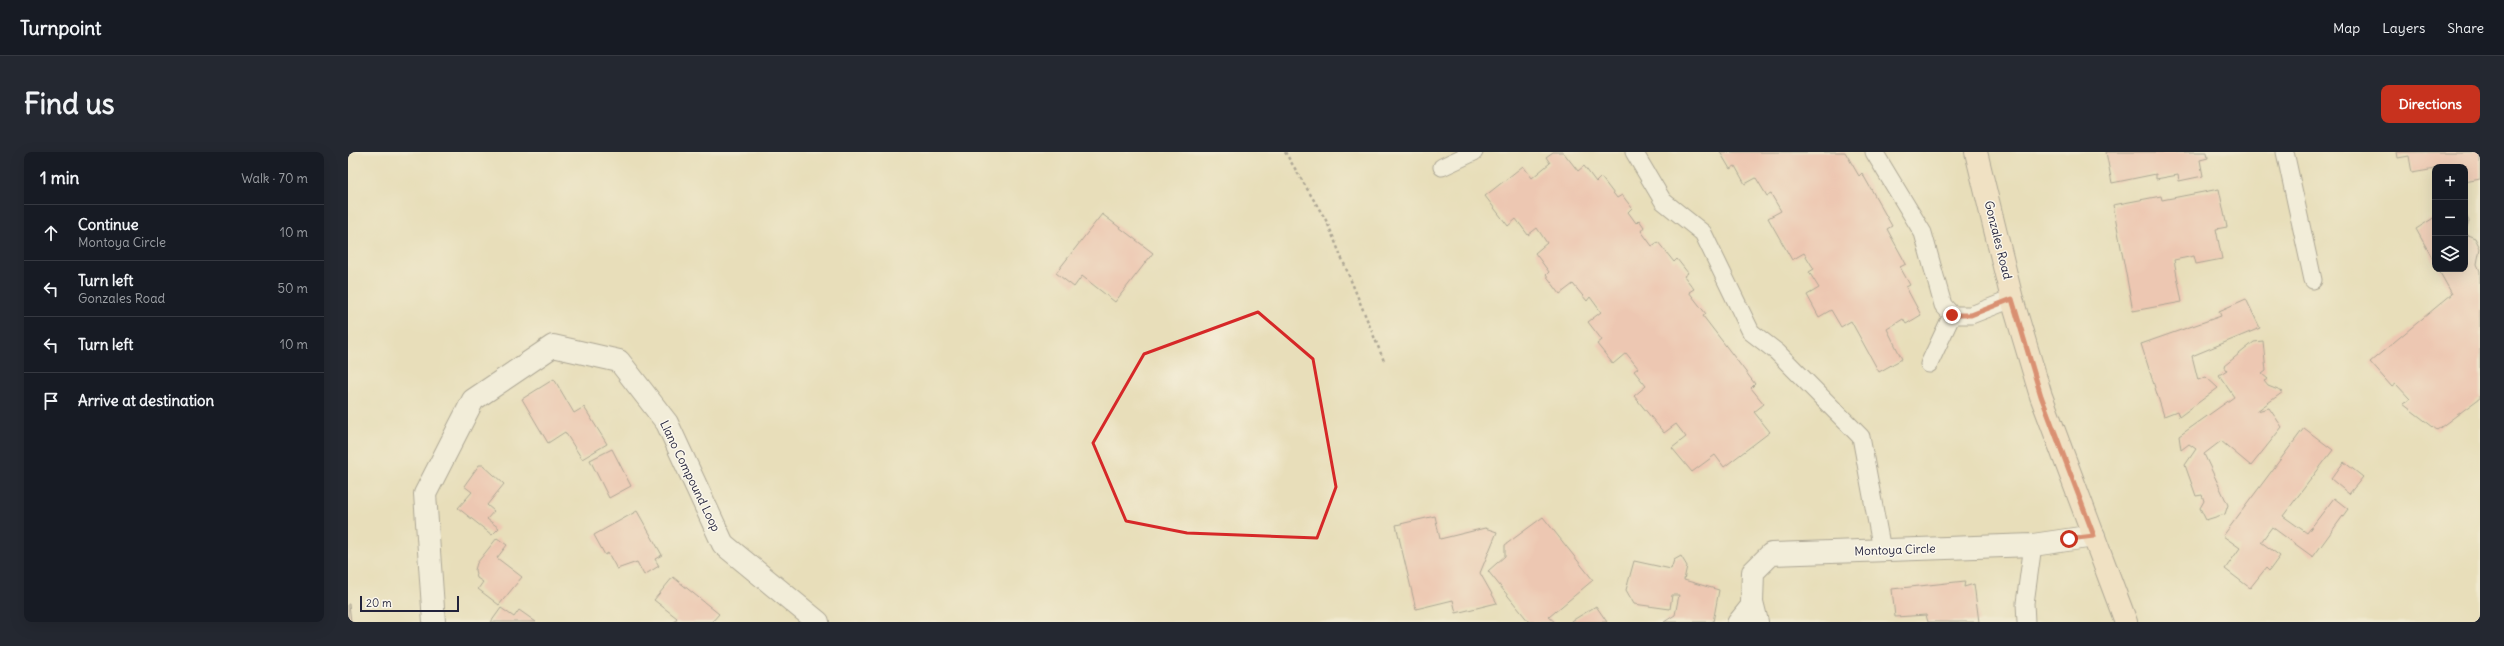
<!DOCTYPE html>
<html lang="en">
<head>
<meta charset="utf-8">
<style>
	body { margin:0; font-family:Delius,sans-serif; background:#242831; color:#f1f3f6 }
	.controls { position:absolute; right:12px; top:12px; display:grid; overflow:hidden; border-radius:8px; box-shadow:0 4px 16px #0002 }
	.controls button { width:36px; height:36px; display:grid; place-items:center; padding:0; border:0; border-bottom:1px solid #363941; background:#171b24; color:#f1f3f6; font:20px sans-serif }
	.scale { position:absolute; left:12px; bottom:10px; width:99px; box-sizing:border-box; padding-left:4px; border:2px solid #22223b; border-top:0; font-size:11px; line-height:14px; white-space:nowrap; color:#22223b; -webkit-text-stroke:3px #fbf7ec; paint-order:stroke }
	.stop { position:absolute; width:12px; height:12px; margin:-9px; border:3px solid #c8321e; border-radius:50%; background:#fff }
	.stop.end { background:#c8321e; border-color:#fff; box-shadow:0 1px 4px #0008 }
	.list { margin:0; padding:0; list-style:none }
	h2 { display:flex; justify-content:space-between; align-items:center; height:52px; margin:0; padding:0 16px; font-size:17px }
	h2 small { font-size:13px; font-weight:400; color:#9ea1a6 }
	.list li { display:grid; grid-template-columns:26px 1fr auto; gap:12px; align-items:center; box-sizing:border-box; height:56px; padding:0 16px; border-top:1px solid #363941 }
	.list b { display:block; font-size:15px; white-space:nowrap }
	.list p { margin:0; font-size:13px; white-space:nowrap; color:#9ea1a6 }
	.list em { font-size:13px; font-style:normal; color:#9ea1a6 }
	.icon { flex:none; width:22px; height:22px; fill:none; stroke:currentColor; stroke-width:2; stroke-linecap:round; stroke-linejoin:round }
	.map { position:relative; flex:none; width:2132px; height:470px; overflow:hidden; border-radius:8px }
	header { display:flex; align-items:center; gap:24px; box-sizing:border-box; height:56px; padding:0 20px; background:#171b24; border-bottom:1px solid #363941 }
	header strong { font-size:19px }
	nav { display:flex; gap:22px; margin-inline-start:auto; font-size:14px }
	.intro { display:flex; align-items:center; justify-content:space-between; box-sizing:border-box; height:96px; padding:0 24px }
	h1 { margin:0; font-size:28px }
	.button { padding:10px 18px; border-radius:8px; background:#c8321e; color:#fff; font-size:14px; font-weight:700 }
	main { display:flex; gap:24px; padding:0 24px }
	aside { flex:1; background:#171b24; border-radius:8px; box-shadow:0 4px 16px #0002 }
	.map>svg:first-child { display:block }
	.building { fill:#f4aba8 }
	.lines { fill:none; stroke-linecap:round; stroke-linejoin:round }
	.lane-casing { stroke:#676467; stroke-width:19 }
	.street-casing { stroke:#676467; stroke-width:24 }
	.secondary-casing { stroke:#676467; stroke-width:24 }
	.path { stroke:#676467; stroke-width:2.5; stroke-dasharray:3 3; stroke-linecap:butt }
	.lane { stroke:#fff; stroke-width:17 }
	.street { stroke:#fff; stroke-width:22 }
	.secondary { stroke:#fbe5cf; stroke-width:22 }
	.route { stroke:#c8321e; stroke-width:5 }
	.marked { fill:none; stroke:#d62828; stroke-width:3; stroke-linejoin:round }
	.labels { text-anchor:middle; stroke-width:3; stroke-linejoin:round; paint-order:stroke }
	.street-label { font-size:12px; fill:#22223b; stroke:#fbf7ec }
</style>
</head>
<body>
<header>
<strong>Turnpoint</strong>
<nav><a>Map</a><a>Layers</a><a>Share</a></nav>
</header>
<div class="intro"><h1>Find us</h1><a class="button">Directions</a></div>
<main>
<aside>
<h2>1 min<small>Walk · 70 m</small></h2>
<ul class="list">
<li><svg class="icon" aria-label="ahead" viewBox="0 0 24 24"><path d="M12 20V5M6 11l6-6 6 6"/></svg><div><b>Continue</b><p>Montoya Circle</p></div><em>10 m</em></li>
<li><svg class="icon" aria-label="left" viewBox="0 0 24 24"><path d="M17 20v-9H6M10 6l-5 5 5 5"/></svg><div><b>Turn left</b><p>Gonzales Road</p></div><em>50 m</em></li>
<li><svg class="icon" aria-label="left" viewBox="0 0 24 24"><path d="M17 20v-9H6M10 6l-5 5 5 5"/></svg><div><b>Turn left</b></div><em>10 m</em></li>
<li><svg class="icon" aria-label="arrive" viewBox="0 0 24 24"><path d="M6 21V4h12l-3 4 3 4H6"/></svg><div><b>Arrive at destination</b></div></li>
</ul>
</aside>
<div class="map">
<svg width="2132" height="470" viewBox="0 0 2132 470">
	<rect width="100%" height="100%" fill="#fbf7ec"/>
	<filter id="ink" filterUnits="userSpaceOnUse"><feTurbulence type="fractalNoise" baseFrequency=".025" numOctaves="2"/><feDisplacementMap in="SourceGraphic" scale="8" xChannelSelector="R" yChannelSelector="G"/><feConvolveMatrix kernelMatrix="1 2 1 2 8 2 1 2 1" color-interpolation-filters="sRGB"/></filter>
	<filter id="wash" filterUnits="userSpaceOnUse"><feTurbulence type="fractalNoise" baseFrequency=".012" numOctaves="4" result="noise"/><feDisplacementMap in="SourceGraphic" scale="16" xChannelSelector="R" yChannelSelector="G"/><feGaussianBlur stdDeviation="0.9" result="paint"/><feColorMatrix in="noise" values="0 0 0 0 0 0 0 0 0 0 0 0 0 0 0 0 0 1.4 0 .05"/><feComposite in="paint" operator="in"/></filter>
	<g filter="url(#wash)">
		<rect width="100%" height="100%" fill="#e8deba"/>
		<g id="blocks">
			<g class="building">
				<path d="M1205,0H1215L1230,19L1236,14L1248,30L1253,25L1269,46L1274,43L1284,56L1280,60L1288,71L1291,68L1296,75L1293,79L1304,94L1310,90L1326,110L1329,107L1340,121L1336,124L1346,137L1341,140L1358,162L1355,164L1407,232L1403,236L1416,252L1406,260L1422,280L1376,315L1367,303L1344,320L1324,296L1338,285L1328,272L1316,281L1286,244L1298,234L1286,219L1290,216L1278,201L1265,212L1249,192L1254,188L1240,170L1253,160L1242,145L1239,149L1225,132L1212,142L1198,123L1201,120L1187,101L1199,91L1189,76L1180,83L1168,67L1160,74L1137,44L1175,14L1184,26L1202,11L1198,5Z"/>
				<path d="M1372,0H1497L1511,24L1514,21L1544,74L1539,77L1558,112L1552,115L1562,133L1558,135L1573,163L1558,172L1555,167L1539,177L1554,207L1531,220L1503,169L1493,175L1483,158L1471,165L1459,143L1471,136L1461,120L1466,117L1456,101L1444,108L1420,66L1433,59L1423,42L1419,44L1408,26L1397,32L1387,14L1382,17Z"/>
				<path d="M1758,0H1859L1860,6L1852,8L1855,24L1831,29L1830,23L1808,27V22L1764,31Z"/>
				<path d="M2049,0H2132V27L2117,30V15H2087V17L2064,21L2061,4L2050,6Z"/>
				<path d="M1871,37L1879,75L1868,77L1874,107L1848,112L1846,104L1826,108L1834,150L1785,159L1765,53L1813,44L1814,48Z"/>
				<path d="M2117,61L2121,69L2117,81Z"/>
				<path d="M754,62L805,101L767,150L734,124L726,135L708,121Z"/>
				<path d="M2087,65V111L2068,77Z"/>
				<path d="M2117,82L2127,86L2132,96L2129,112L2132,119V246L2089,278L2055,252L2062,247L2048,232L2044,235L2022,210L2104,142L2090,117H2117Z"/>
				<path d="M1898,147L1912,176L1844,204L1850,228L1858,225L1870,236L1831,265L1829,259L1816,264L1793,192L1873,164L1871,159Z"/>
				<path d="M1915,189L1918,219L1914,222L1920,227L1916,229L1920,234L1935,240L1909,259L1921,256L1934,275L1903,314L1873,289L1856,302L1880,353L1877,362L1858,368L1852,356L1856,349L1854,343L1848,344L1837,313L1848,297L1841,292L1833,298L1831,284L1886,245L1871,223L1879,218L1876,214L1906,190Z"/>
				<path d="M206,227L226,261L236,255L259,292L234,307L217,280L200,291L174,247Z"/>
				<path d="M1956,276L1985,298L1935,364L1959,381L1986,346L2000,357L1965,405L1924,375L1913,390L1932,404L1921,419L1918,416L1902,436L1877,417L1892,396L1875,384Z"/>
				<path d="M264,297L283,334L261,346L242,308Z"/>
				<path d="M1996,310L2015,325L2001,342L1983,327Z"/>
				<path d="M131,313H135L156,332L139,353L146,359L139,367L151,376L144,383L110,356L124,340L116,334Z"/>
				<path d="M289,359L314,403L307,407L311,414L296,423L289,410L269,417L260,401L257,403L246,383Z"/>
				<path d="M1087,364L1092,387L1137,376L1149,380L1132,421L1149,451L1108,461L1105,448L1068,457L1048,373Z"/>
				<path d="M1195,365L1245,428L1201,465L1207,470H1181L1140,419L1157,404V393Z"/>
				<path d="M149,386L159,393L149,406L174,425L151,453L130,437L135,430L129,426L127,418L129,411Z"/>
				<path d="M1333,404L1339,414L1336,428L1371,438L1365,470H1316L1327,463L1331,443H1324L1322,457L1286,452L1278,438L1286,409L1323,417L1326,408Z"/>
				<path d="M325,425L371,462L364,470H326L329,466L306,448Z"/>
				<path d="M1617,429L1616,435L1626,432L1631,470H1580L1578,463L1547,465L1544,437Z"/>
				<path d="M0,452H1L3,470H0Z"/>
				<path d="M1248,454L1259,470H1222Z"/>
				<path d="M153,456L166,465L171,458L188,470H143Z"/>
			</g>
		</g>
	</g>
	<g filter="url(#ink)">
		<use href="#blocks" fill-opacity="0" stroke="#676467" stroke-width="1"/>
		<g class="lines">
			<defs>
				<g id="lane">
					<path d="M1286,0L1315,49L1355,81L1403,180L1429,200L1513,285L1534,398"/>
					<path d="M1526,0L1575,81L1595,153L1604,163H1623L1664,147"/>
					<path d="M1937,0L1965,128"/>
					<path d="M1094,15L1126,0"/>
					<path d="M1581,212L1604,163"/>
					<path d="M1388,470L1404,450"/>
					<path d="M1678,470L1677,451L1685,393"/>
				</g>
				<g id="street">
					<path d="M86,470L77,342L125,248L205,194L271,209L319,271L375,392L470,470"/>
					<path d="M1409,470L1404,450L1405,420L1423,402L1685,393L1746,384"/>
				</g>
				<path id="secondary" d="M1628,0L1664,147L1693,244L1778,470"/>
			</defs>
			<use href="#lane" class="lane-casing"/>
			<use href="#street" class="street-casing"/>
			<use href="#secondary" class="secondary-casing"/>
			<path class="path" d="M937,0L979,70L1036,209"/>
			<use href="#lane" class="lane"/>
			<use href="#street" class="street"/>
			<use href="#secondary" class="secondary"/>
		</g>
	</g>
	<g class="lines" filter="url(#ink)">
		<path class="route" d="M1604,163H1623L1664,147L1693,244L1746,384L1721,387"/>
	</g>
	<path d="M0 0H2132V470H0ZM910,160L965,207L988,335L969,386L839,381L778,369L745,291L796,202Z" fill="#e8deba" fill-opacity=".55" fill-rule="evenodd"/>
	<path class="marked" d="M910,160L965,207L988,335L969,386L839,381L778,369L745,291L796,202Z"/>
	<g class="labels">
		<g class="street-label">
			<text transform="translate(1650 88) rotate(76)" y="4">Gonzales Road</text>
			<text transform="translate(342 324) rotate(64)" y="4">Llano Compound Loop</text>
			<text transform="translate(1547 398) rotate(-2)" y="4">Montoya Circle</text>
		</g>
	</g>
</svg>
<div class="controls">
<button>+</button>
<button>−</button>
<button><svg class="icon" aria-label="layers" viewBox="0 0 24 24"><path d="M12 4l9 5-9 5-9-5zM3 14l9 5 9-5"/></svg></button>
</div>
<div class="scale">20 m</div>
<div class="stop" style="left:1721px;top:387px"></div>
<div class="stop end" style="left:1604px;top:163px"></div>
</div>
</main>
</body>
</html>
